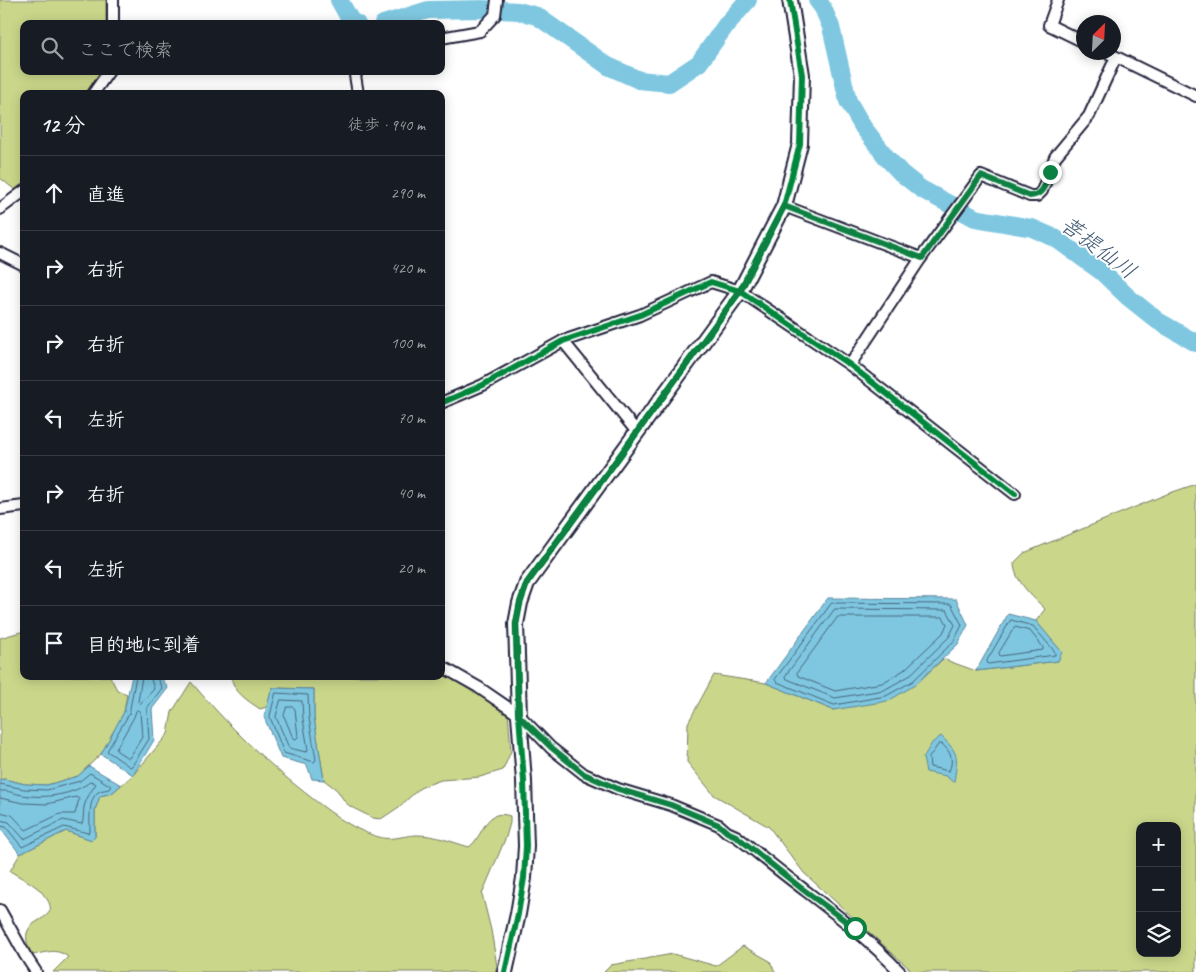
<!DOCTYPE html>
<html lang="ja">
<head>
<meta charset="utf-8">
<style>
	body { margin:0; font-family:Caveat,"Klee One",sans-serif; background:#242831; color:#f1f3f6 }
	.controls { position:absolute; right:15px; bottom:15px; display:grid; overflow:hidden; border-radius:10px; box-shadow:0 2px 12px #0003 }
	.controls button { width:45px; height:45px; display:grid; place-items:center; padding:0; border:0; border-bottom:1px solid #363941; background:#171b24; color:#f1f3f6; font:25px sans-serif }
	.compass { position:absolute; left:1076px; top:15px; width:45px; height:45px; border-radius:50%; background:#171b24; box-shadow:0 2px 12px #0003; rotate:24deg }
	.stop { position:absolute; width:15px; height:15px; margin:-11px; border:4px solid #0b8043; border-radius:50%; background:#fff }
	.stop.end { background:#0b8043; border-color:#fff; box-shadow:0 1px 5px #0008 }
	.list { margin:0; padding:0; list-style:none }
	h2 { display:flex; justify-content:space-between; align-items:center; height:65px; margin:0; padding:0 20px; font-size:21px }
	h2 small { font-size:16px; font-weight:400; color:#9ea1a6 }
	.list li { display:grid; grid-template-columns:32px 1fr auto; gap:15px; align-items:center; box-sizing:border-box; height:75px; padding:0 20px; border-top:1px solid #363941 }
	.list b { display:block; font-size:19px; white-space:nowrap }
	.list em { font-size:16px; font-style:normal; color:#9ea1a6 }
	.icon { flex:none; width:28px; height:28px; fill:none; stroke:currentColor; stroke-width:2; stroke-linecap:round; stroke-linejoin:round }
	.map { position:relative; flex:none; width:1196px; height:972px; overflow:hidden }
	.search { position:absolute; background:#171b24; box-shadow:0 2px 12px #0003; left:20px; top:20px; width:425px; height:55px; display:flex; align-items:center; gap:12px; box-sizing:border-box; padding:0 18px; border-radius:10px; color:#9ea1a6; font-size:19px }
	.panel { position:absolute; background:#171b24; box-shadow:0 2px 12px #0003; left:20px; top:90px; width:425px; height:590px; border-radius:10px }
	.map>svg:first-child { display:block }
	.green { fill:#cad78a; stroke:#767c62; fill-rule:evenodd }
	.water { fill:#7fc7e0; stroke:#5a859e }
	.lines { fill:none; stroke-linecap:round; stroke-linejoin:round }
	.shore { stroke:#47647d; stroke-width:1 }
	.river { stroke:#7fc7e0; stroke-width:18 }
	.street-casing { stroke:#22223b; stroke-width:14 }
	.secondary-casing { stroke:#22223b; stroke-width:18 }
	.street { stroke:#fff; stroke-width:10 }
	.secondary { stroke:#fff; stroke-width:14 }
	.cycleway-casing { stroke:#fff; stroke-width:9 }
	.cycleway { stroke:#00873e; stroke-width:6 }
	.route { stroke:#0b8043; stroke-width:6 }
	.labels { text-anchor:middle; stroke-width:4; stroke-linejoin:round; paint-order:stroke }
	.water-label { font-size:22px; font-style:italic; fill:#435c75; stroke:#fff }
</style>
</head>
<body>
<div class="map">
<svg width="1196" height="972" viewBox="0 0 1196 972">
	<rect width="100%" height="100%" fill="#fff"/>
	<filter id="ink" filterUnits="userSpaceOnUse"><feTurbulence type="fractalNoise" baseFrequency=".02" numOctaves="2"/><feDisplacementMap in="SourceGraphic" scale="10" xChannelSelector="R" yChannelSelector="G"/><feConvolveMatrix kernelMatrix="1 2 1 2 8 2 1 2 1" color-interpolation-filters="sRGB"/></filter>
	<g filter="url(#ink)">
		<g class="green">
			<path d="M0,0H106V24H24V71H102L87,94H24V183L15,190L0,178Z"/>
			<path d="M1196,484V972H913L804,873L769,827L714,795L687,762L688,723L714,675L766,683L833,710L915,685L943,659L976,671L1058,661L1061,652L1036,621L1045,609C1033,597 1014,581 1014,563L1024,553L1167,494ZM1140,826H1177V953H1140Z"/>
			<path d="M24,631V676H110L117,690L127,694L124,712L101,754L78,776L47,785L25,784L4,779L0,780V638Z"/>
			<path d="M441,670L478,692L508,713L511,751L503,770L480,777L441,780L427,785L420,788L399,807L381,819L373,818L351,807L345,802L337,790L324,780L314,718V689L272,688L267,707L260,709C248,701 233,692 231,676H441Z"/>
			<path d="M191,682C226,723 265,762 308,795C330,812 355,832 383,838C394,840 406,835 417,835C435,835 452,842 469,847C484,837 484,807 510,816V823L506,837L482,894L491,930L497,966L495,972H53L68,957C57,948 47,952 33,955C29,950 28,948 27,941C22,916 62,922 47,899C44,896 42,892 40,890C31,882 19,877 10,871L20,854L66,831L92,840L95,837V810L100,796L112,793L133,775L168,734L172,712Z"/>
			<path d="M743,946L770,961L775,972H604L611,965L673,954L716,966Z"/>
		</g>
		<g class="water">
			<path d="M828,598L956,599L968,625L958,644L915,685L888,701L833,710L766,683Z"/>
			<path d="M1008,614L1036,621L1062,652L1058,661L976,671Z"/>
			<path d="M132,676H160L168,688L152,709L154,740L133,775L101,754L124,712Z"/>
			<path d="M272,688L314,689V718L324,780L312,779L307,765L281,758L264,717Z"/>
			<path d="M941,736C961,755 957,757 954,783L946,776L926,772L923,758L932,743Z"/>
			<path d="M89,766L121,785L112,793L100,796L95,810V837L92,840L66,831L20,854L0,828V780L4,779L25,784L47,785L78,776Z"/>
		</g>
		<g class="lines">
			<g class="shore">
				<path d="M832,603L951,604L962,625L954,641L913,681L886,696L834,705L777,682L775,680Z"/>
				<path d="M835,609L947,610L955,625L949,637L909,676L884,690L835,698L787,679L785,677Z"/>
				<path d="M838,617H943L947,624L943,633L904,670L882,683L835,691L798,676L797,673Z"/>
				<path d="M1011,620L1033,626L1055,652V655L988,664L987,661Z"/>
				<path d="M1015,627L1030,631L1043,647V650L1000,656L999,653Z"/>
				<path d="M136,676L129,714L107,751L130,767L132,766L149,739L147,708L162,688L156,676"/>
				<path d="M142,676L138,702L140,704L154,689L150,676"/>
				<path d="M276,693L308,695L309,718L316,760L314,762L284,753L270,717Z"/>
				<path d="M281,700L302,701L303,719L308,750L306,752L289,748L276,717Z"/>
				<path d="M287,707H293L295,709L298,737L296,739L293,738L284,716Z"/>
				<path d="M138,710L140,712L142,737L130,757L128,758L117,751L116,749L134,717L136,711Z"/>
				<path d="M939,744H942C951,752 954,760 949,771L930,767L929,758Z"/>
				<path d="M0,784L24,789L47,790L80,781L90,773L111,786L109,789C106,790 100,790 98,792C88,799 90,821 90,831L88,833L64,827L22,847L6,827L0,826"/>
				<path d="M0,791C8,790 15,794 23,795C44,799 74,795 91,781L96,784C91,791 86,799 84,807C83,813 84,819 82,824L63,820L24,839L9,822L0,820"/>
				<path d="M0,798L23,803L47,804L76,797L79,799L75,814H60L26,830L12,815L0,812"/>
			</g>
			<g class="river">
				<path d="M339,0L351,21L357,24"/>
				<path d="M817,0L823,8L831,27L848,101L863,127L887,158L901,173L921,189L975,218L1032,228L1055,238L1102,272L1128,297L1158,321L1196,343"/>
				<path d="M383,24L428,10L483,9L518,11L537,16L608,66L639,80L669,83L699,63L726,25L748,0"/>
			</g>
			<defs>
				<g id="street">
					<path d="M1058,0L1049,25L1084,42"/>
					<path d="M113,24V0"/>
					<path d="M441,38L480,31L495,15L497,0"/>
					<path d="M1106,52L1196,96"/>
					<path d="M93,94L109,71"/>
					<path d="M358,94L355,75L358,71"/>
					<path d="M784,206L921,258"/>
					<path d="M0,209L24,191"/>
					<path d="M0,253L24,265"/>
					<path d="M563,341L637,432"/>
					<path d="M850,365L921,258L981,176L1030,196H1037L1042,191L1055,157L1089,116L1116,57"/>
					<path d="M441,403L483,385L563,341L640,315L711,282L740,291L850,365L1015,494"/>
					<path d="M0,509L24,506"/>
					<path d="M441,666L478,687L519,715L551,748L584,774L618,789L671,805L719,825L727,832L736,836C758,853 779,871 802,888C837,915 870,940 900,972"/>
					<path d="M0,910L25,955L36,972"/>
				</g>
				<path id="secondary" d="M505,972L518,914L524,878L526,846L524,781L519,715L516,624L520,603L527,583L740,291L784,206L800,144L802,75L790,0"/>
			</defs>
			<use href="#street" class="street-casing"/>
			<use href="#secondary" class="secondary-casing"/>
			<use href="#street" class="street"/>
			<use href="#secondary" class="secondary"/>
			<defs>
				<g id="cycleway">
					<path d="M441,403L483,385L563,341L640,315L711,282L740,291L850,365L1015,494"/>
					<path d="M505,972L518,914L524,878L526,846L524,781L519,715L516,624L520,603L527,583L740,291L784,206L800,144L802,75L790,0"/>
				</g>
			</defs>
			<use href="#cycleway" class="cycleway-casing"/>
			<use href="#cycleway" class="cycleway"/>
		</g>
	</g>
	<g class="lines" filter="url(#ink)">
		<path class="route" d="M855,928L801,888L736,836L727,832L719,825L671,805L618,789L584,774L552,748L518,715L516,624L520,603L527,583L740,291L784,206L922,258L981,176L1030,196C1044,195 1045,184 1050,172"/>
	</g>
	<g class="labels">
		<g class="water-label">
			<text transform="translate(1099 247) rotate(37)" y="8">菩提仙川</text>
		</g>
	</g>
</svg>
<div class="controls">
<button>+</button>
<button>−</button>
<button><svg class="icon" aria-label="layers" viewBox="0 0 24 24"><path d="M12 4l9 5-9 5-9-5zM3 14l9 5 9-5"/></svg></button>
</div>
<svg class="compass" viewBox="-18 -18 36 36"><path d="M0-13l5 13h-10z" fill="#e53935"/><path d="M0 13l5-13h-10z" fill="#9ea1a6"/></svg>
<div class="stop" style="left:855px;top:928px"></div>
<div class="stop end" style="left:1050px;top:172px"></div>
<div class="search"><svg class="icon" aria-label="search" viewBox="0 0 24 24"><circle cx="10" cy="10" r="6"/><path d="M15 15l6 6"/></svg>ここで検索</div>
<section class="panel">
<h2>12 分<small>徒歩 · 940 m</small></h2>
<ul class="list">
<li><svg class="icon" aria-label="ahead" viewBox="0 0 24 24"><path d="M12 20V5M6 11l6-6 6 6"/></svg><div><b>直進</b></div><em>290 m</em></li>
<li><svg class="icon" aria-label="right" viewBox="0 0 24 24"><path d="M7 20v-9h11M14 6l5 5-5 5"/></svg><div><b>右折</b></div><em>420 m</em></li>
<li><svg class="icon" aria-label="right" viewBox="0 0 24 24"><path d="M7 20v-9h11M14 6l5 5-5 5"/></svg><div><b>右折</b></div><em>100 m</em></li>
<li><svg class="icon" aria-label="left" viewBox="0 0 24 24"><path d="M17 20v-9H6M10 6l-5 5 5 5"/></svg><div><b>左折</b></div><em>70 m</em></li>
<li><svg class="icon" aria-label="right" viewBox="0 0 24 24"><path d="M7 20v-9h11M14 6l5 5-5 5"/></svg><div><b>右折</b></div><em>40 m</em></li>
<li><svg class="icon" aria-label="left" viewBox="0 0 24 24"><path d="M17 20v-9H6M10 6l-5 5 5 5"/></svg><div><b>左折</b></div><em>20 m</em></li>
<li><svg class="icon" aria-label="arrive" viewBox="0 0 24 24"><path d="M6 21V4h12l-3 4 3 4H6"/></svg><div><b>目的地に到着</b></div></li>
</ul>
</section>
</div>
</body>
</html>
